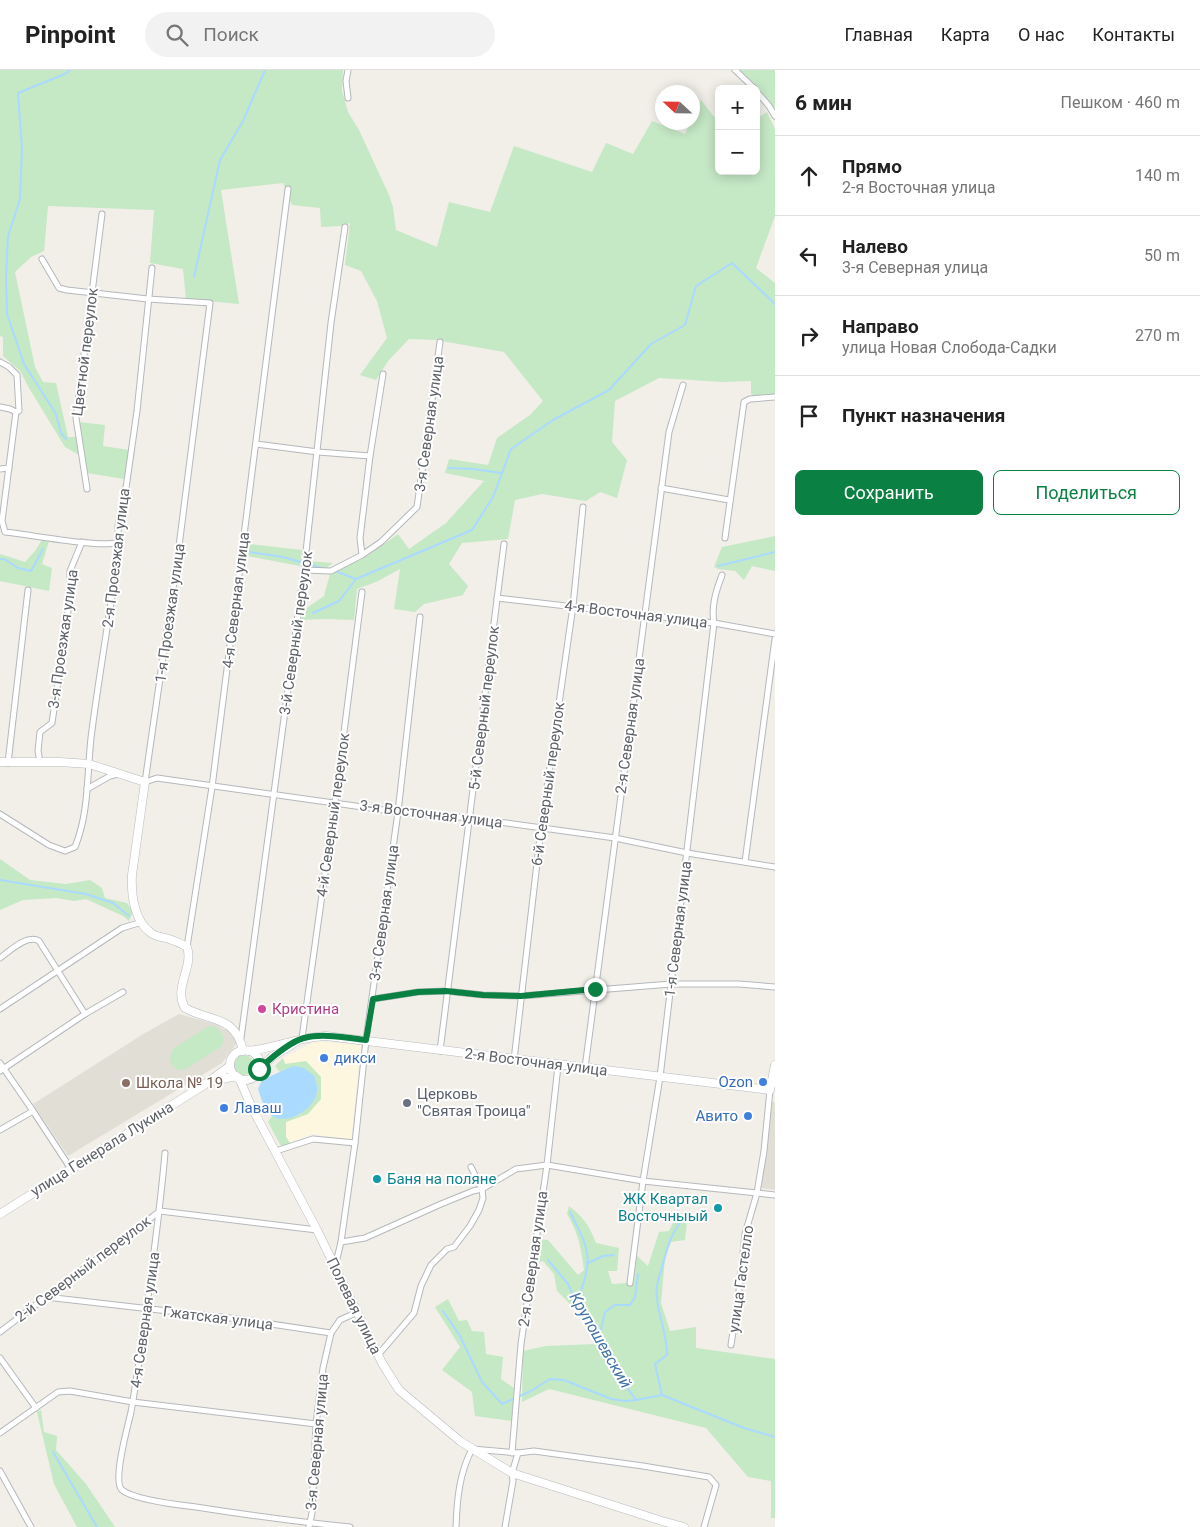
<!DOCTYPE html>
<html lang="ru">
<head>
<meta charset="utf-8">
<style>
	body { margin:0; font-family:Roboto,sans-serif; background:#f2f2f2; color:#222 }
	.controls { position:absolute; right:15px; top:15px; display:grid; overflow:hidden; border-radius:8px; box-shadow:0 2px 12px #0003 }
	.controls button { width:45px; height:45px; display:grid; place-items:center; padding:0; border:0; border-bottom:1px solid #e0e0e0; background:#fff; color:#222; font:25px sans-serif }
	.compass { position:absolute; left:655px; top:15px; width:45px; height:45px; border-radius:50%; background:#fff; box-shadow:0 2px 12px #0003; rotate:292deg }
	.stop { position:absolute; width:15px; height:15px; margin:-11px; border:4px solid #0b8043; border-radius:50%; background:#fff }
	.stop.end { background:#0b8043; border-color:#fff; box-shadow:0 1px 5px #0008 }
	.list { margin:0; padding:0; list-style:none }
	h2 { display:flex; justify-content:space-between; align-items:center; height:65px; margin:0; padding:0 20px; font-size:21px }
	h2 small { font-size:16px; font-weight:400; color:#767676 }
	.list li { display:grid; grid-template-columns:32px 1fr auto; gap:15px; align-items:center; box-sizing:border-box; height:80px; padding:0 20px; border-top:1px solid #e0e0e0 }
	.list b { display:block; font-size:19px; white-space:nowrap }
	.list p { margin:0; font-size:16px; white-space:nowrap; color:#767676 }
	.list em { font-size:16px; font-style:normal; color:#767676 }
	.actions { display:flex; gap:10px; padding:15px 20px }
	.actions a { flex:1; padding:11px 0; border:1px solid #0b8043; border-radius:8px; text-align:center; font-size:18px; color:#0b8043 }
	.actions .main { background:#0b8043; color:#fff }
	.icon { flex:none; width:28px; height:28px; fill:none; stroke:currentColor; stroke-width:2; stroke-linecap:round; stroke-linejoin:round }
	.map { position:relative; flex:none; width:775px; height:1457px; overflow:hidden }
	header { display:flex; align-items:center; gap:30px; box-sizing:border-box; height:70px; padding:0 25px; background:#fff; border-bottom:1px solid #e0e0e0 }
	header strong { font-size:24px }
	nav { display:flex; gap:28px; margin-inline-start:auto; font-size:18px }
	.search { width:350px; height:45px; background:#f2f2f2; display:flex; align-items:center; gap:12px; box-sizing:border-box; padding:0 18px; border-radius:28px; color:#767676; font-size:19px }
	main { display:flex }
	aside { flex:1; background:#fff }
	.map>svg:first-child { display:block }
	.commercial { fill:#fef7e0 }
	.education { fill:#e1ded6 }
	.green { fill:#c5e8c5 }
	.water { fill:#aadaff }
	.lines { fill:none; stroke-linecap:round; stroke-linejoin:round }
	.stream { stroke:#aadaff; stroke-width:2 }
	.street-casing { stroke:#b5b8bc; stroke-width:7 }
	.secondary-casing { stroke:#b6babf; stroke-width:9 }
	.street { stroke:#fff; stroke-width:5 }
	.secondary { stroke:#fff; stroke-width:8 }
	.route { stroke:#0b8043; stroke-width:6 }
	.hotel-dot { fill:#d1479c; stroke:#fff; stroke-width:2 }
	.shop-dot { fill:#3f7fe0; stroke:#fff; stroke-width:2 }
	.education-dot { fill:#8d6e63; stroke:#fff; stroke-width:2 }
	.worship-dot { fill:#6b7280; stroke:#fff; stroke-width:2 }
	.culture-dot { fill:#0f9aa8; stroke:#fff; stroke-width:2 }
	.labels { text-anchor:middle; stroke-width:4; stroke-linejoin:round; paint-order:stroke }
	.street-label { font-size:15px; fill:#5f6368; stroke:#fff }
	.hotel-label { font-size:15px; fill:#b23c85; stroke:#fff; text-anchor:start }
	.shop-label { font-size:15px; fill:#366cbe; stroke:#fff; text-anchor:start }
	.education-label { font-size:15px; fill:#785e54; stroke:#fff; text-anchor:start }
	.worship-label { font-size:15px; fill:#5b616d; stroke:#fff; text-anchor:start }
	.culture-label { font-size:15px; fill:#0d838f; stroke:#fff; text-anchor:start }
	.water-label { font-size:16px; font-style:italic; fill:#4174aa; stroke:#fff }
</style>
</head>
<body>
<header>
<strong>Pinpoint</strong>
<div class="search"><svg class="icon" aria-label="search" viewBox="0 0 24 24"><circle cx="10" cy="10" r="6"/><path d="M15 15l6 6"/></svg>Поиск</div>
<nav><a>Главная</a><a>Карта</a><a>О нас</a><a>Контакты</a></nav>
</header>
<main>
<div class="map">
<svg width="775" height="1457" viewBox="0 0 775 1457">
	<rect width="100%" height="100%" fill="#f1efe8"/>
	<path class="commercial" d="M316,971L361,975L351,1070L312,1064L290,1073L286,1067L285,1052L308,1044L283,988Z"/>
	<g class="education">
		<path d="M179,944L215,954L232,963L237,973L222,993L68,1086L33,1034L145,963Z"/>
		<path d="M772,1032H775V1120L760,1118Z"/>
	</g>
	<g class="green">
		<path d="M0,0H343L342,21L348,42L359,60L389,125L393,137L396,160L437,177L449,132L490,142L514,76L592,102L606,73L633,84L652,51L685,64L690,53L692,52L693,48L701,30L719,53V101H756V49L767,42L775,59V146L756,198L775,213V325L754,326L751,324V311L723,312L659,308L615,331L612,372L627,390L617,428L600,422L586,431L542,424L515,430L508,469L462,473L449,494L468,516L463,525L424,534L415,542L394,539L400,499L376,512L357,519L354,550L327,549L300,550L301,542L324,526L330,504L366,487L398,464L409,479L446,453L484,411L445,403L449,389L488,395L497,368L530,345L543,331L504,282L436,270L409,269L388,291L376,310L360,305L387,268L377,231L361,201L345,195L350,153L341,156L321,157L320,138L292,135L283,113L221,120L239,234L186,229L183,199L150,193L154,140L48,136L44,181L31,187L15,202L35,297L43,312L56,313L68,367H77L79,385L65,377L29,318L20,301L3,286V267L0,266Z"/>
		<path d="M739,0H775V40L754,13Z"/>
		<path d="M79,352L105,355L103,376L129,380L124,409L87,403Z"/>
		<path d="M775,466V501L752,496L744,510L735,501L718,499L714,497L722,477Z"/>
		<path d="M42,470L49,471L42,494L52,498L49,521L0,511V484L25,492L35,481Z"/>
		<path d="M250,474L302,480L300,496L247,486Z"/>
		<path d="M309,491L333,493L323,500L307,499Z"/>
		<path d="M0,789L30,810L66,814L90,810L102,818L105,828L127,833L133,842L129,851L123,846L86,829L74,831L56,828L23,830L0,840Z"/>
		<path d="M214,956C222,962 225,966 222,976L186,999L177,1000L171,994L170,986L174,978L207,957Z"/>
		<circle cx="244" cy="995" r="10"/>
		<path d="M283,988L285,994L306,991L321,1007V1029L308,1044L286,1052V1067L290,1073L281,1076L268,1052L272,1046C283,1050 291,1048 301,1044L294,996L280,1002L275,996Z"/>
		<path d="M569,1136C584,1148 589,1155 596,1173L619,1178L617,1201H608L612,1214L627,1213L631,1215L635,1184L648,1196L659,1162L669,1161L676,1146L688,1141L685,1170L671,1172L665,1188L661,1233L670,1261L696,1257V1278L775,1289V1448H771V1411L748,1407L706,1358L549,1319L522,1332L523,1281L546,1276L595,1274L577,1241L557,1221L554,1204L543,1191L536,1193L539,1169L548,1170L578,1205L584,1200C581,1177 579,1165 567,1144Z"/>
		<path d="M448,1229L459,1251L467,1250L472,1261L484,1262L486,1284L503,1287L501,1309L514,1318L512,1351L475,1346L472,1322L442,1300L460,1277L435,1237Z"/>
		<path d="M41,1340L44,1362L57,1366L56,1380L86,1414L115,1457H77L54,1414L37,1342Z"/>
	</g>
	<path class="water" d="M293,996L304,998L314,1006C315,1010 318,1016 317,1021C315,1038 289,1056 272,1046C264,1041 261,1027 258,1019L262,1010Z"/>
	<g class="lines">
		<g class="stream">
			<path d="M194,207L220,90L243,51L265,0"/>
			<path d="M66,369L61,363L56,344L24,294L7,244L6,207L8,166L20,129L22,79L18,23L65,4L70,0"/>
			<path d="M449,398L473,399L502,403"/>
			<path d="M249,482L283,487L325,499"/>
			<path d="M0,489H4L18,498L31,501L43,479"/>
			<path d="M718,496L775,482"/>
			<path d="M335,501L356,509"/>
			<path d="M313,543L339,531L356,509L472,460L493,427L511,379L553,350L609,320L651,274L685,255L696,216L732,193L775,234"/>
			<path d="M0,810L86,824L113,833L129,846"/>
			<path d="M570,1142C591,1183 593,1188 577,1232"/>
			<path d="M548,1190L568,1214L578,1236L591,1257L615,1289L628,1319L636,1330L662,1325L744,1358L775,1367"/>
			<path d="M588,1193L603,1186L614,1185"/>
			<path d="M443,1241L460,1266L482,1312L502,1334L531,1321L550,1309L564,1310L611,1329L625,1331L636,1330"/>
			<path d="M598,1266L601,1259L605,1242L615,1235H630L635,1227L638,1204"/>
			<path d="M662,1325L655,1294L667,1285C667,1263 659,1249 657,1228C655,1215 660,1205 663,1194C668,1175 670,1167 681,1151"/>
			<path d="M53,1382L97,1457"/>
		</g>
		<defs>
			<g id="street">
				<path d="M735,0L755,19"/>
				<path d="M756,21L769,36L775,46"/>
				<path d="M348,28L346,11L348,0"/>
				<path d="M42,189L59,218L67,220L148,229L210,233L178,484L145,712L157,708L398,742L470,748L615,768L687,783L775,797"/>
				<path d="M0,292L9,297L17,305L19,341L16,342"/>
				<path d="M0,337L10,339L16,342"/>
				<path d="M16,342L2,451L5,462C27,464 103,479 118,472"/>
				<path d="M256,374L318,382L370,386"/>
				<path d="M0,399L9,398"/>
				<path d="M661,418L729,430"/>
				<path d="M87,419L76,348L102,144"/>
				<path d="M725,468L744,332L750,329L775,327"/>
				<path d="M362,485L360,468L370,386L383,304"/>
				<path d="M304,500L331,501L362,485L381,472L417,437L440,272"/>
				<path d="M497,528L714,553L775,564"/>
				<path d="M40,692L38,681L40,662L52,653L70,526V501L82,472"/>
				<path d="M8,693L28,520"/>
				<path d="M87,719L110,706L118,704"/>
				<path d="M0,744L49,775L65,781L75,777C89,743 87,705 91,668C98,612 108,555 116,499L119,487L118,456L126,418L137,341L152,198"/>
				<path d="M745,792L775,569"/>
				<path d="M187,877L212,717L288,119"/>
				<path d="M0,888C10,881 27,864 39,871L85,944"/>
				<path d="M373,929L418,922L446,921L483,925L521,926L671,914H739L775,917"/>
				<path d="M0,939L122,858L142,852"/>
				<path d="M241,968L304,500L331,253L345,157"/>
				<path d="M302,968L335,732L362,522"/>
				<path d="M440,981L504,474"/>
				<path d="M514,990L541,759L573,536L583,437"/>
				<path d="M0,993L33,1041L71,1099"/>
				<path d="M585,998L669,362L683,315"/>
				<path d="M0,1001L85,944L123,922"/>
				<path d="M0,1060L33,1041"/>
				<path d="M276,1081L313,1069L355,1073"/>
				<path d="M165,1083C160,1141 152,1199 144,1256C140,1285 136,1314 131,1342C128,1356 112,1411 122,1420C134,1430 179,1435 196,1437C247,1445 298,1452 350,1457"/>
				<path d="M341,1172L365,1168L441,1134L473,1121L482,1119L516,1099L547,1095L643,1111L775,1125"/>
				<path d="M335,1197L341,1172L355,1073L366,970L398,742L420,547"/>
				<path d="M630,1213L643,1111L660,1007L714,553C711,536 716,521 722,505"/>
				<path d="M46,1227L238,1249L331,1263"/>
				<path d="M0,1262L160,1141L317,1160"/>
				<path d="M731,1275L739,1221L745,1164L757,1123L764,1081L770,1020"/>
				<path d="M378,1285L414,1243L421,1216L431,1195L447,1179L454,1177L470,1156L479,1140L483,1128L482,1119L471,1097"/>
				<path d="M0,1288L36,1338"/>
				<path d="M0,1363L58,1322L70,1321L133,1332L316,1354"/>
				<path d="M512,1383L521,1274L547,1095L558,996"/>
				<path d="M518,1383L534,1381L643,1396L709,1407L716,1415L704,1457"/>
				<path d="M0,1401L31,1457"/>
				<path d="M309,1457L312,1443L316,1354L323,1298L331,1263L340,1250L358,1242"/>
				<path d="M456,1457C457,1430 459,1404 472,1379L518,1383L512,1403L513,1411L505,1457"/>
			</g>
			<g id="secondary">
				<path d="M0,692H60L89,694L145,712L132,805C131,824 134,851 151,863C156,867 163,867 169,869C176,871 182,874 187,877C194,897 173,918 185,938C210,952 236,945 243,981"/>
				<circle cx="245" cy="995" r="15"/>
				<path d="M248,981C275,978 299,967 326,966L770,1020L775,995"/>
				<path d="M259,999L272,987L296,972"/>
				<path d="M239,1008L252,1038L317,1160L382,1293L399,1320L460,1371L512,1403L662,1451L684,1457"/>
				<path d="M213,1011L236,1006"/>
				<path d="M0,1144L204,1015L230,996"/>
			</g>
		</defs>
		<use href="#street" class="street-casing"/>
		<use href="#secondary" class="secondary-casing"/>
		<use href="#street" class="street"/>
		<use href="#secondary" class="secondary"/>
	</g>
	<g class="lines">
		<path class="route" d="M259,999C271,988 289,972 304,968C323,963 347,968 366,970L373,929L418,922L446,921L483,925L521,926L595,919"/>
	</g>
	<circle class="hotel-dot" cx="262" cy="939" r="5"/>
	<g class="shop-dot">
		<circle cx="324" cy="988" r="5"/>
		<circle cx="763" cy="1012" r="5"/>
		<circle cx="224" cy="1038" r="5"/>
		<circle cx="748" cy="1046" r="5"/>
	</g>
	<circle class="education-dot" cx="126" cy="1013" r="5"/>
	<circle class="worship-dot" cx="407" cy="1033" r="5"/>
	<g class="culture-dot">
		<circle cx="377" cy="1109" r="5"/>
		<circle cx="718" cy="1138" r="5"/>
	</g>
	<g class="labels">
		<g class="street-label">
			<text transform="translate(85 282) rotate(-83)" y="5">Цветной переулок</text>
			<text transform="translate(429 354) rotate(-82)" y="5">3-я Северная улица</text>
			<text transform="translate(116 488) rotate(-83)" y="5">2-я Проезжая улица</text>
			<text transform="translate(236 530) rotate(-83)" y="5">4-я Северная улица</text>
			<text transform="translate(170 543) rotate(-82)" y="5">1-я Проезжая улица</text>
			<text transform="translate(636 544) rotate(7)" y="5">4-я Восточная улица</text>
			<text transform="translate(296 563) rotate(-82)" y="5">3-й Северный переулок</text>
			<text transform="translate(63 569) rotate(-82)" y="5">3-я Проезжая улица</text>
			<text transform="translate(484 638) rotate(-83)" y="5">5-й Северный переулок</text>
			<text transform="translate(630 656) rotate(-82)" y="5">2-я Северная улица</text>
			<text transform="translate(548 714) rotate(-82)" y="5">6-й Северный переулок</text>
			<text transform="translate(431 744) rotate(7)" y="5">3-я Восточная улица</text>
			<text transform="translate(333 745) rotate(-82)" y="5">4-й Северный переулок</text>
			<text transform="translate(384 843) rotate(-82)" y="5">3-я Северная улица</text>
			<text transform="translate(678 859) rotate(-83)" y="5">1-я Северная улица</text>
			<text transform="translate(536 992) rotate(7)" y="5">2-я Восточная улица</text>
			<text transform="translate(102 1079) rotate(-32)" y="5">улица Генерала Лукина</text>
			<text transform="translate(533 1189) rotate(-82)" y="5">2-я Северная улица</text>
			<text transform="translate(83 1199) rotate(-37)" y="5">2-й Северный переулок</text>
			<text transform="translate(741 1209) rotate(-82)" y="5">улица Гастелло</text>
			<text transform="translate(354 1236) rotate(64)" y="5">Полевая улица</text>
			<text transform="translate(218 1248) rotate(7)" y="5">Гжатская улица</text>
			<text transform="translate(145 1250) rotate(-82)" y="5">4-я Северная улица</text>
			<text transform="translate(317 1372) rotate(-85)" y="5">3-я Северная улица</text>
		</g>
		<g class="hotel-label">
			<text x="272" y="944">Кристина</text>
		</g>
		<g class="shop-label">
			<text x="334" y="993">дикси</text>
			<text x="753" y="1017" text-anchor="end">Ozon</text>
			<text x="234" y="1043">Лаваш</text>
			<text x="738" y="1051" text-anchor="end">Авито</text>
		</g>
		<g class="education-label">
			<text x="136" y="1018">Школа № 19</text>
		</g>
		<g class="worship-label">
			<text x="417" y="1029">Церковь<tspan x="417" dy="17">"Святая Троица"</tspan></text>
		</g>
		<g class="culture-label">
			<text x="387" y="1114">Баня на поляне</text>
			<text x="708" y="1134" text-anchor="end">ЖК Квартал<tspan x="708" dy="17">Восточныый</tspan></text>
		</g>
		<g class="water-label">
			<text transform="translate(601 1270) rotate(60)" y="6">Крупошевский</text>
		</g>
	</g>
</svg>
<div class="controls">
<button>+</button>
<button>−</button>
</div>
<svg class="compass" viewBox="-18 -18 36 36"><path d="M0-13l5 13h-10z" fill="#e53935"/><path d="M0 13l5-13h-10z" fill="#767676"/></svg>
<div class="stop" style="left:259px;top:999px"></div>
<div class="stop end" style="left:595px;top:919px"></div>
</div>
<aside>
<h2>6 мин<small>Пешком · 460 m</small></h2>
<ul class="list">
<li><svg class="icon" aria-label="ahead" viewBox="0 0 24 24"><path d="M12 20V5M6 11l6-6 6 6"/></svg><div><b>Прямо</b><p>2-я Восточная улица</p></div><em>140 m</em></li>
<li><svg class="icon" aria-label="left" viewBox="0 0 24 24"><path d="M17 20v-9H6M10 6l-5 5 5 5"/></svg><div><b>Налево</b><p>3-я Северная улица</p></div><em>50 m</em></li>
<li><svg class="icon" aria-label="right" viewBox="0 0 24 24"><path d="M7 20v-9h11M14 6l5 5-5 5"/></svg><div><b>Направо</b><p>улица Новая Слобода-Садки</p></div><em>270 m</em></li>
<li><svg class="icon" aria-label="arrive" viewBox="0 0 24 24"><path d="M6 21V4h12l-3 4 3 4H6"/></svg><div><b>Пункт назначения</b></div></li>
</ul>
<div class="actions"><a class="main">Сохранить</a><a>Поделиться</a></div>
</aside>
</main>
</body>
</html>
